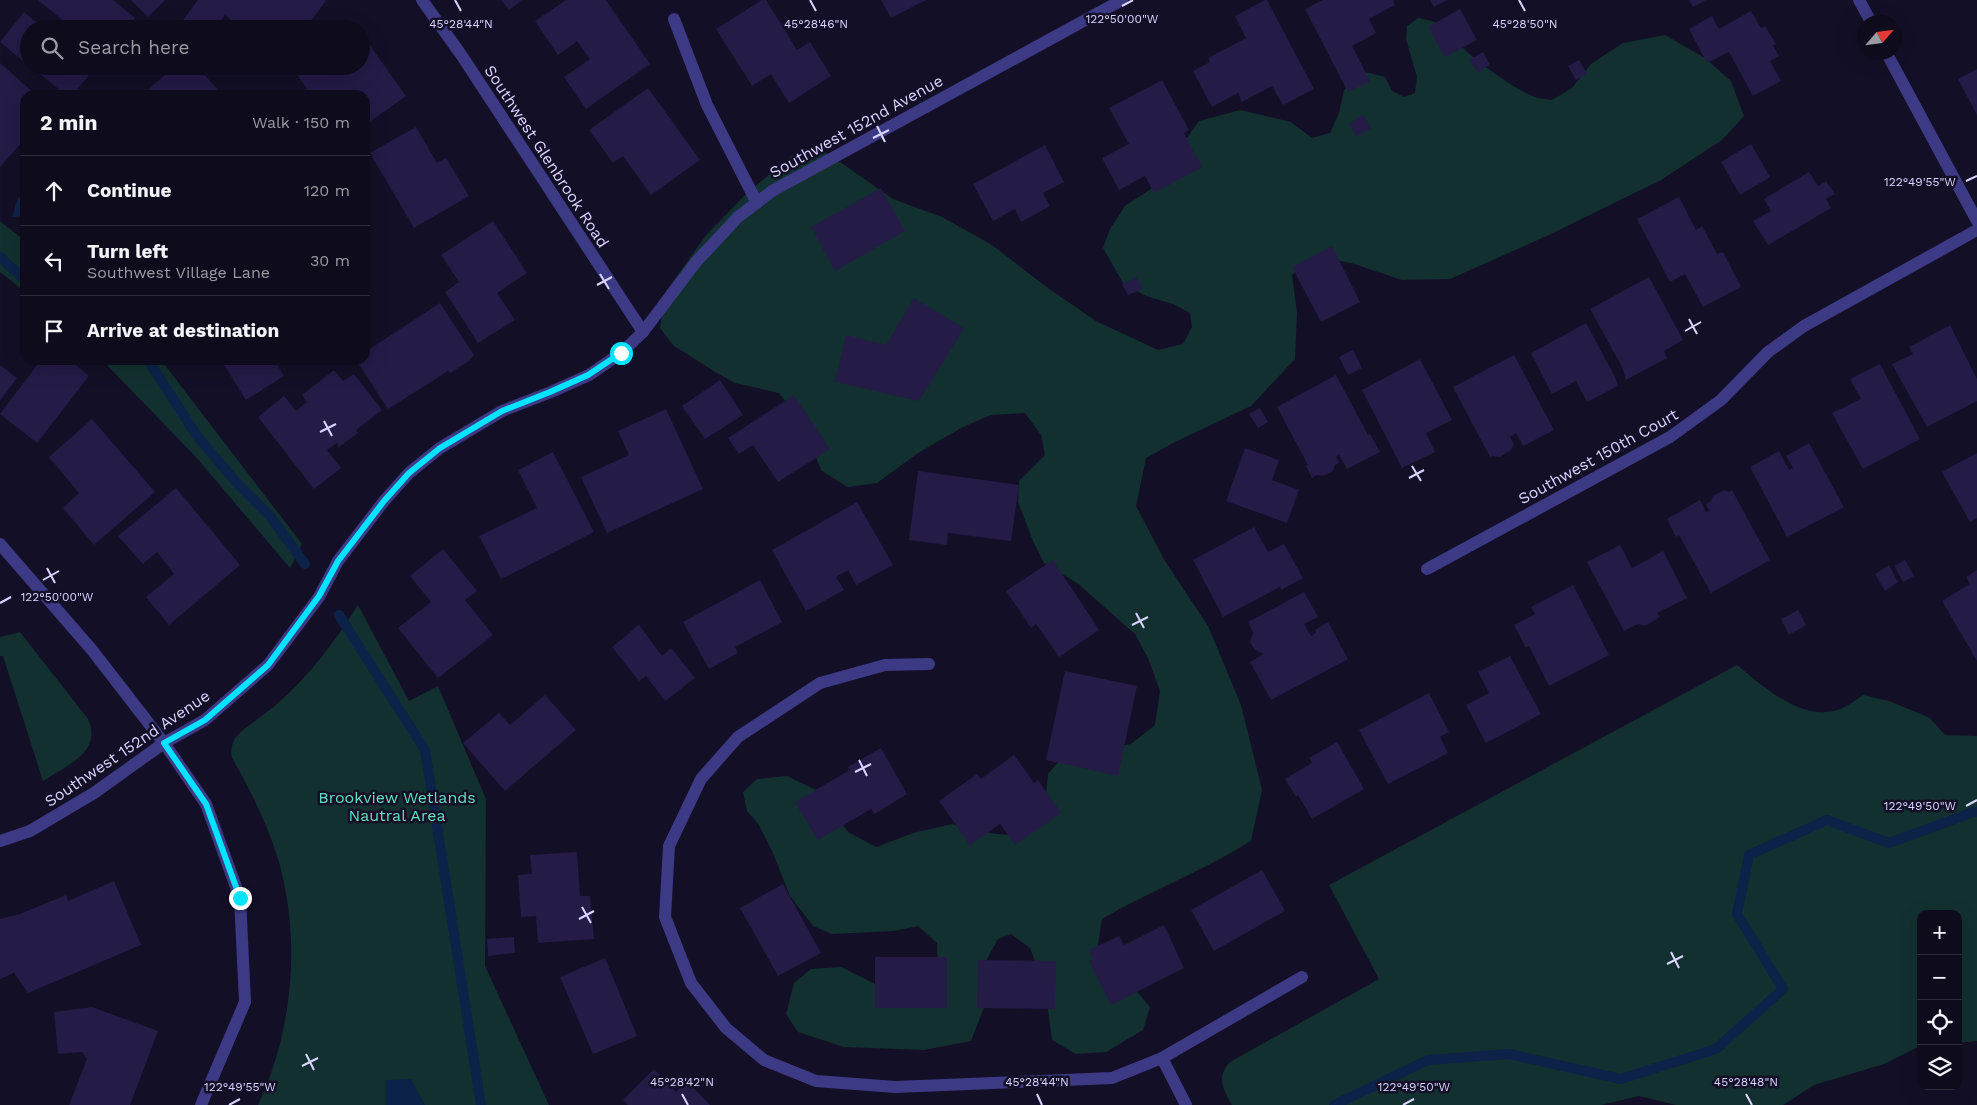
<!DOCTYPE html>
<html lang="en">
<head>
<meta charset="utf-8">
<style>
	body { margin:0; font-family:"Work Sans",sans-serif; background:#171425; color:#f1f3f6 }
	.controls { position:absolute; right:15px; bottom:15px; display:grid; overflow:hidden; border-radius:10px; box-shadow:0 5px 20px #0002 }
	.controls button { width:45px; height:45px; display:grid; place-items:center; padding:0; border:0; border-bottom:1px solid #2e2b3b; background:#0e0b1c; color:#f1f3f6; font:25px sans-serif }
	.compass { position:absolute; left:1857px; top:15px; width:45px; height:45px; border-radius:50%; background:#0e0b1c; box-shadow:0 5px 20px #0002; rotate:62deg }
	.stop { position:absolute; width:15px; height:15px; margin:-11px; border:4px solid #00e5ff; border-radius:50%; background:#fff }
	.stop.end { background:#00e5ff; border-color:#fff; box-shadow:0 1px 5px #0008 }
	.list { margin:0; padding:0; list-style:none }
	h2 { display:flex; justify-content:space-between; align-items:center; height:65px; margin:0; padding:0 20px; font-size:21px }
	h2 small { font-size:16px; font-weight:400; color:#9b9ba3 }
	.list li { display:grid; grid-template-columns:32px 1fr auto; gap:15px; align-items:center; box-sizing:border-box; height:70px; padding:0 20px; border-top:1px solid #2e2b3b }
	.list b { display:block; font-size:19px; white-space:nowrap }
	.list p { margin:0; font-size:16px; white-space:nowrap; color:#9b9ba3 }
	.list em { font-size:16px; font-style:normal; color:#9b9ba3 }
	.icon { flex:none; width:28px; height:28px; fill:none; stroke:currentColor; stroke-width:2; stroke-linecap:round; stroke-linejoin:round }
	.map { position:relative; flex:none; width:1977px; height:1105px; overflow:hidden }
	.search { position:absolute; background:#0e0b1c; box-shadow:0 5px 20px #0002; left:20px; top:20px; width:350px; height:55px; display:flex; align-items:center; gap:12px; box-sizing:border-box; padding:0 18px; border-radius:28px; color:#9b9ba3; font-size:19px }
	.panel { position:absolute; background:#0e0b1c; box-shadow:0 5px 20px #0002; left:20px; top:90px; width:350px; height:275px; border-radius:15px }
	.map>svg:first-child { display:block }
	.green { fill:#12302f }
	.water { fill:#0c2248 }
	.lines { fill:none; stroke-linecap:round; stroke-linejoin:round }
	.stream { stroke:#0c2248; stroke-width:10 }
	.building { fill:#241b47 }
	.minor { stroke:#3d3a85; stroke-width:12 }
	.route { stroke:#00e5ff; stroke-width:6 }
	.ticks { fill:none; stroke:#d9d4ff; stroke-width:2 }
	.labels { text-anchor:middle; stroke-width:5; stroke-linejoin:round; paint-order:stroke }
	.street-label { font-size:16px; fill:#d9d4ff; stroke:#130f26 }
	.park-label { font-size:16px; fill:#5fe0c0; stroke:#130f26 }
	.ticks-label { font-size:12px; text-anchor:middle; fill:#d9d4ff; stroke:#130f26; stroke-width:5; stroke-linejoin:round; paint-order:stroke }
</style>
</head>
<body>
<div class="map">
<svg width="1977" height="1105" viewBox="0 0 1977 1105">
	<rect width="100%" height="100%" fill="#130f26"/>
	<g class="green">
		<path d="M1418,18C1444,22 1444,29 1461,46C1477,62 1509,85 1530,95C1536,98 1545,99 1552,100L1572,88L1591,64L1623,43L1665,35L1705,58L1731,81L1744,116L1722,140L1661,180L1549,235L1450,279L1402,280L1351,263L1335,260L1306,262L1292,275L1297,313L1295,359L1251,406L1175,442L1146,458L1136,506L1165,561L1208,626L1241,705L1262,790L1251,841C1203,871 1150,891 1102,919L1097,951L1126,979L1150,1007L1143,1030L1106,1052L1076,1054L1052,1040L1045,987L1030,948L1011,934L998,939L987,959L988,997L971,1041L924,1050L844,1047L798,1032L786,1014L794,983L811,969L841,967L881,987L938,977L937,943L918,926L894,931L832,934L813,926L790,896L772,851L759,825L747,811L743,792L757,779L787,776L818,791L848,832L876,847L913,833L952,824L989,833L1019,836L1044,818L1048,774L1064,755L1131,744L1155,725L1160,691L1148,658L1135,634L1077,583L1044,563L1033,541L1018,502L1019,481L1045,455L1041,435L1025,413L991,415L963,427L918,453L877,483L847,487L821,470L804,427L779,393L735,383L717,373L674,346L660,328L666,291L707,234L746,194L791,156L816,148L830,155L893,199L942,217L992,245L1048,288L1096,321L1158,350L1183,344L1192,327L1190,313L1173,304L1146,296L1123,283L1103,248L1110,229L1125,206L1172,175L1184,142L1199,121L1240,110L1291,122L1312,138L1330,133L1339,113L1344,90L1361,71L1385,77L1392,91L1404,97L1415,93L1417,77L1406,39L1407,26Z"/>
		<path d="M0,221L25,241V292L0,272Z"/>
		<path d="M102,360H161L302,544L290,568L195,456Z"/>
		<path d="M358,605L409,701L438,686L486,799L485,966L549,1105H258C293,1030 301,942 279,862C268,826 251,791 232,758C230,747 233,738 242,731C254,721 267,713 278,703C311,674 335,641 358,605Z"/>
		<path d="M20,632L88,719C103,752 66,766 43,781L3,656H0V637Z"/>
		<path d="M1737,665C1764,687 1803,723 1840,709C1848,706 1856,700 1863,695L1889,701L1930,718L1945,735L1977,736V1041L1958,1043V914H1921V1047L1916,1048L1884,1064L1814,1085L1783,1105H1676L1639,1096L1601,1105H1232C1223,1089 1216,1077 1230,1062L1379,979L1329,885Z"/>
	</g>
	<g class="water">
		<path d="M25,189V216L12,217L17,200Z"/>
		<path d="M411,1079L425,1105H386V1080Z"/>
	</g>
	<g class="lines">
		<g class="stream">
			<path d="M0,257L25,280"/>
			<path d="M148,360L197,436L237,483L270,516L305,564"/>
			<path d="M339,615L425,750L481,1105"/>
			<path d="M1334,1105L1428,1060L1509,1054L1621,1079L1716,1049L1783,989L1737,914L1749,855L1827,820L1889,843L1977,811"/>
		</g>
	</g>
	<g class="building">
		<path d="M38,0H113L135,18L127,29H73Z"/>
		<path d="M131,0H165L148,17Z"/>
		<path d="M198,0H325L326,1L305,29H242L225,15L215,29H194L183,20Z"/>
		<path d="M501,0H522L509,10Z"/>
		<path d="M566,0H606L650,64L586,109L564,77L590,59L577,41L558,55L535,21Z"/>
		<path d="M762,0H766L797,50L810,42L831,76L789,103L771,74L752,86L716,29Z"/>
		<path d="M881,0H926L891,18Z"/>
		<path d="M1265,0H1267L1314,89L1283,105L1272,86L1242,102L1238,93L1212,107L1193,71L1210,62L1208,58L1246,38L1235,16Z"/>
		<path d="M1323,0H1393L1395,5L1369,19L1376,33L1352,46L1370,81L1348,92L1305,9Z"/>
		<path d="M1430,0H1447L1434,7Z"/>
		<path d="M1689,0H1706L1693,7Z"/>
		<path d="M1460,9L1477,40L1445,57L1428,27Z"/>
		<path d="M1751,11L1761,28L1765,26L1776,44L1773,45L1779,56L1770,61L1781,81L1753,96L1729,52L1707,63L1689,29L1712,16L1719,29Z"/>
		<path d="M24,12L44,29H29V66L0,42Z"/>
		<path d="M361,33L406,96L365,125V95H311L292,67L361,66Z"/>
		<path d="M1483,52L1490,65L1478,72L1469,60Z"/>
		<path d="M1579,60L1587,74L1576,80L1568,66Z"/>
		<path d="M0,63L36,95H25V139L0,167Z"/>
		<path d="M30,66H96L73,95H66Z"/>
		<path d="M175,66H197L222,95H142Z"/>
		<path d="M1977,69V115L1958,79Z"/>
		<path d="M1162,80L1189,130L1184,133L1202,167L1154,193L1145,176L1119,190L1102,158L1129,144L1109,108Z"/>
		<path d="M648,88L700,160L651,195L623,156L613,163L589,130Z"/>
		<path d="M1364,115L1371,128L1356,136L1349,123Z"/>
		<path d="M416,127L437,163L446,158L469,196L414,228L370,153Z"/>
		<path d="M1751,144L1770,177L1740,195L1721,162Z"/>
		<path d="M1045,145L1064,182L1043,193L1050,206L1021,222L1015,209L993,221L973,184Z"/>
		<path d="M1809,172L1818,186L1826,181L1835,194L1826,199L1831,208L1768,245L1753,221L1771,211L1764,199Z"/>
		<path d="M881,188L905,231L835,271L811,227Z"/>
		<path d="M1679,197L1696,230L1702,226L1717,254L1723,252L1741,287L1703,307L1685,274L1670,282L1637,219Z"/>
		<path d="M493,221L527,273L497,293L515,320L478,343L445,292L459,282L441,255Z"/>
		<path d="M1332,246L1360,302L1321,322L1292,267Z"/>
		<path d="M1136,277L1143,289L1128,295L1122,284Z"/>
		<path d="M1649,277L1683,340L1664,351L1667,358L1626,380L1622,367L1590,309Z"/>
		<path d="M914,298L964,328L919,401L835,382L846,335L886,345Z"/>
		<path d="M440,303L474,355L469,361L450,373L448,371L388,409L356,360H365V352Z"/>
		<path d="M1586,323L1615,377L1618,386L1587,402L1576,381L1552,394L1531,353Z"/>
		<path d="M1950,325L1977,379V401L1927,427L1892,364L1913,354L1909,347Z"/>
		<path d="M1353,350L1362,368L1348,375L1339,357Z"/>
		<path d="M1514,355L1554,430L1523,446L1516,433L1510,437L1514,444L1511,450L1500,457L1493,456L1490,457L1453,387Z"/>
		<path d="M1420,359L1452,420L1426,433L1435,452L1402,468L1362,390Z"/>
		<path d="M41,360H70L89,376L37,443L0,414Z"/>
		<path d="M231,360H274L284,376L246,400L224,365Z"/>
		<path d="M1880,364L1920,439L1863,469L1832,413L1861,399L1850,379Z"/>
		<path d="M0,365L17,378L0,401Z"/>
		<path d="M334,370L343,381L354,374L382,410L356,430L358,433L339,447L337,443L327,450L341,468L314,489L258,417L284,396L296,411L307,402L302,395Z"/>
		<path d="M1336,375L1368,435L1370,434L1380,452L1347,469L1339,455L1336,457L1340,463L1335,465L1333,471L1322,476L1317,475L1312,478L1306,466L1308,465L1277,407Z"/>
		<path d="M720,380L743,415L705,439L682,406Z"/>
		<path d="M794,395L830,449L778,482L753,445L739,454L728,438Z"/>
		<path d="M1260,408L1268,422L1258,428L1249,414Z"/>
		<path d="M666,409L703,489L607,533L581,477L629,455L618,431Z"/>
		<path d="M92,419L155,492L94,545L63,508L79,493L49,457Z"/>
		<path d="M1809,443L1844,507L1787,537L1750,467L1779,451L1789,470L1793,468L1786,456Z"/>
		<path d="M1245,448L1279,460L1272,480L1299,490L1287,523L1226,501Z"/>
		<path d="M553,452L594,532L501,579L479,536L537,508L518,470Z"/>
		<path d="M1977,453V518L1970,522L1942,472Z"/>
		<path d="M918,471L1019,485L1011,541L948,533L947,545L909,540Z"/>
		<path d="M176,488L240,565L169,625L146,597L174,574L157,552L143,564L118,536Z"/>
		<path d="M1724,490L1729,492L1732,490L1770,560L1711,593L1679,535L1676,537L1667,519L1700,500L1706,512L1709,511L1706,504L1711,501L1713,496Z"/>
		<path d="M857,502L893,565L856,585L848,570L836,577L844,590L806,611L772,550Z"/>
		<path d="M1254,527L1268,552L1284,544L1303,578L1281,590L1280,587L1223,617L1193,560Z"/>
		<path d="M1620,545L1632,568L1663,551L1687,598L1657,613L1660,617L1645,626L1638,624L1624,631L1587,562Z"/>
		<path d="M443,549L477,591L465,600L493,635L438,678L398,628L431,602L410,576Z"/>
		<path d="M1053,560L1099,630L1059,657L1036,624L1031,628L1006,591Z"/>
		<path d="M1905,560L1914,576L1903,582L1894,566Z"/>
		<path d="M1889,565L1898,582L1885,591L1875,574Z"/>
		<path d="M1977,570V661L1942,601L1970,584L1966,577Z"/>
		<path d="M760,580L782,622L735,647L738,653L709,669L683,622Z"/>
		<path d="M1573,585L1609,655L1549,686L1529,646L1526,648L1514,625L1535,614L1531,607Z"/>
		<path d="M1304,592L1318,617L1304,624L1311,636L1316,633L1315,630L1328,622L1348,659L1271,700L1250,662L1264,654L1255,650L1250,642L1253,633L1248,622Z"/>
		<path d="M1798,610L1806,625L1789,635L1781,619Z"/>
		<path d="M639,625L662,656L671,648L695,678L665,701L646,676L639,681L612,647Z"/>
		<path d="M1510,656L1541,714L1486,743L1466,705L1489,693L1478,672Z"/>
		<path d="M1065,671L1137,686L1118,776L1046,760Z"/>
		<path d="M1429,693L1449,732L1440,737L1448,753L1388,784L1359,730Z"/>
		<path d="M545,695L576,730L505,791L463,743L499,713L510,725Z"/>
		<path d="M1337,742L1364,789L1312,819L1298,795L1296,797L1285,779L1312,763L1309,758Z"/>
		<path d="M881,748L907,794L875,814L871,809L818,840L795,802L850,770L848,767Z"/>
		<path d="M1014,755L1034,783L1038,780L1061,813L1015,845L1000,824L970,845L939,801L977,774L981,779Z"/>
		<path d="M577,852L580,896H590L594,939L538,943L536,916L521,917L518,875L532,874L530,855Z"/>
		<path d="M1262,870L1285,911L1214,951L1191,910Z"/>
		<path d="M114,881L141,945L28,993L14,973L0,979V919L20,914L66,895L68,901Z"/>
		<path d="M783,884L821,953L778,976L740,908Z"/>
		<path d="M1164,925L1184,968L1111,1005L1089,961L1093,959L1089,950L1119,936L1124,945Z"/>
		<path d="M514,937L515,953L488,956L487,939Z"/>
		<rect x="875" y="957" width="72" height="51"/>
		<path d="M605,958L637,1036L593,1054L560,977Z"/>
		<path d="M978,960L1056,961L1055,1009L977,1008Z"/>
		<path d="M92,1007L158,1031L130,1105H69L87,1059L82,1052L58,1054L54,1012Z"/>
		<path d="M654,1069L676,1092L687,1081L710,1105H628L623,1100Z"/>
	</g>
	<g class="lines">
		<g class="minor">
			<path d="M422,0L462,56L643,332"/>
			<path d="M1859,0L1871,22"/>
			<path d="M674,19L707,105L757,203"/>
			<path d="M1886,52L1977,221"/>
			<path d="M0,544L92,650L164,743L206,804L240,898L245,1002L201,1105"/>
			<path d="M1427,569L1670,437L1721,400L1768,352L1804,326L1977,230"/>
			<path d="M929,664L885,665L820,683L738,737L701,779L669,846L665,917L691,983L726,1028L764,1060L816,1081L895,1087L1112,1078L1162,1058L1302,977"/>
			<path d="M0,841L30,831L94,793L164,743L205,720L268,665L319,597L338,561L384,501L409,473L440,448L502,411L551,392L589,375L621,353L643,332L696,262L738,217L772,191L1122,0"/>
			<path d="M1162,1058L1186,1105"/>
		</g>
	</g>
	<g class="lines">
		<path class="route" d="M240,898L206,804L164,743L205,720L268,665L319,596L338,561L384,501L409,473L440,448L502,411L550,392L588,375L621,353"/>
	</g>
	<path class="ticks" d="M455,0L461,11M810,0L816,11M1519,0L1525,11M1122,6L1133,0M877,126L885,142M873,138L889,130M1966,181L1977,176M600,274L609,289M597,285L612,277M1689,319L1697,334M1685,331L1701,322M324,421L332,436M320,432L336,424M1412,466L1421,481M1409,478L1424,470M47,568L55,583M43,580L59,571M0,603L11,597M1136,613L1144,628M1132,625L1148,617M859,760L867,776M855,772L871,764M1966,806L1977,800M582,907L591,923M579,919L594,911M1671,952L1679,968M1667,964L1683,956M306,1054L314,1070M302,1066L318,1058M682,1094L688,1105M1037,1094L1042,1105M1746,1094L1752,1105M229,1105L240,1099M1403,1105L1414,1099"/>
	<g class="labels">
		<g class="street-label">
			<text transform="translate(856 126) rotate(-29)" y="6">Southwest 152nd Avenue</text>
			<text transform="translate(547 156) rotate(57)" y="6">Southwest Glenbrook Road</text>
			<text transform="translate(1598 456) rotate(-29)" y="6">Southwest 150th Court</text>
			<text transform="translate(127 748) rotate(-34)" y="6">Southwest 152nd Avenue</text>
		</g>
		<g class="park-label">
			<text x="397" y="803">Brookview Wetlands<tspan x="397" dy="18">Nautral Area</tspan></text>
		</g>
	</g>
	<g class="ticks-label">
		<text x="1122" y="23">122°50'00"W</text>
		<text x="461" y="28">45°28'44"N</text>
		<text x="816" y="28">45°28'46"N</text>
		<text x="1525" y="28">45°28'50"N</text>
		<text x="1920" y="186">122°49'55"W</text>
		<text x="57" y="601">122°50'00"W</text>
		<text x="1920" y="810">122°49'50"W</text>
		<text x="682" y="1086">45°28'42"N</text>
		<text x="1037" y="1086">45°28'44"N</text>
		<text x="1746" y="1086">45°28'48"N</text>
		<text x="240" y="1091">122°49'55"W</text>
		<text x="1414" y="1091">122°49'50"W</text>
	</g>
</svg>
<div class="controls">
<button>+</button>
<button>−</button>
<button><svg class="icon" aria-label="locate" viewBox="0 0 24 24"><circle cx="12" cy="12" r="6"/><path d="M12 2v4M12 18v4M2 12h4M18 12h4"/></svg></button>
<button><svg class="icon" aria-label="layers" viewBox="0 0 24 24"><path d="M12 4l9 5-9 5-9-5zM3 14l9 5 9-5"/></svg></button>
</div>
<svg class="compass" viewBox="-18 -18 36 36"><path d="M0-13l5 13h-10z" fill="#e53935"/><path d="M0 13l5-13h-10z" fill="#9b9ba3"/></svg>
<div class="stop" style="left:621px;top:353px"></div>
<div class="stop end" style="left:240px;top:898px"></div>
<div class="search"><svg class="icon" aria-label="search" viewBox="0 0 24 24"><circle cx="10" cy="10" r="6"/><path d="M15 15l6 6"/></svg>Search here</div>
<section class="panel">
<h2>2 min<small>Walk · 150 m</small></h2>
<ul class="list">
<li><svg class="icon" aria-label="ahead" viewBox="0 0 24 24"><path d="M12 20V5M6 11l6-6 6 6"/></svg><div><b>Continue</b></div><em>120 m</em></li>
<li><svg class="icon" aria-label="left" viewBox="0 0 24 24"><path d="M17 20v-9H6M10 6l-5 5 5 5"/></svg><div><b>Turn left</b><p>Southwest Village Lane</p></div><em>30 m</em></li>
<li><svg class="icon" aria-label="arrive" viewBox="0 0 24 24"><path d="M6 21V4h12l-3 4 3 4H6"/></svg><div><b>Arrive at destination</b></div></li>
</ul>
</section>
</div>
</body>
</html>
